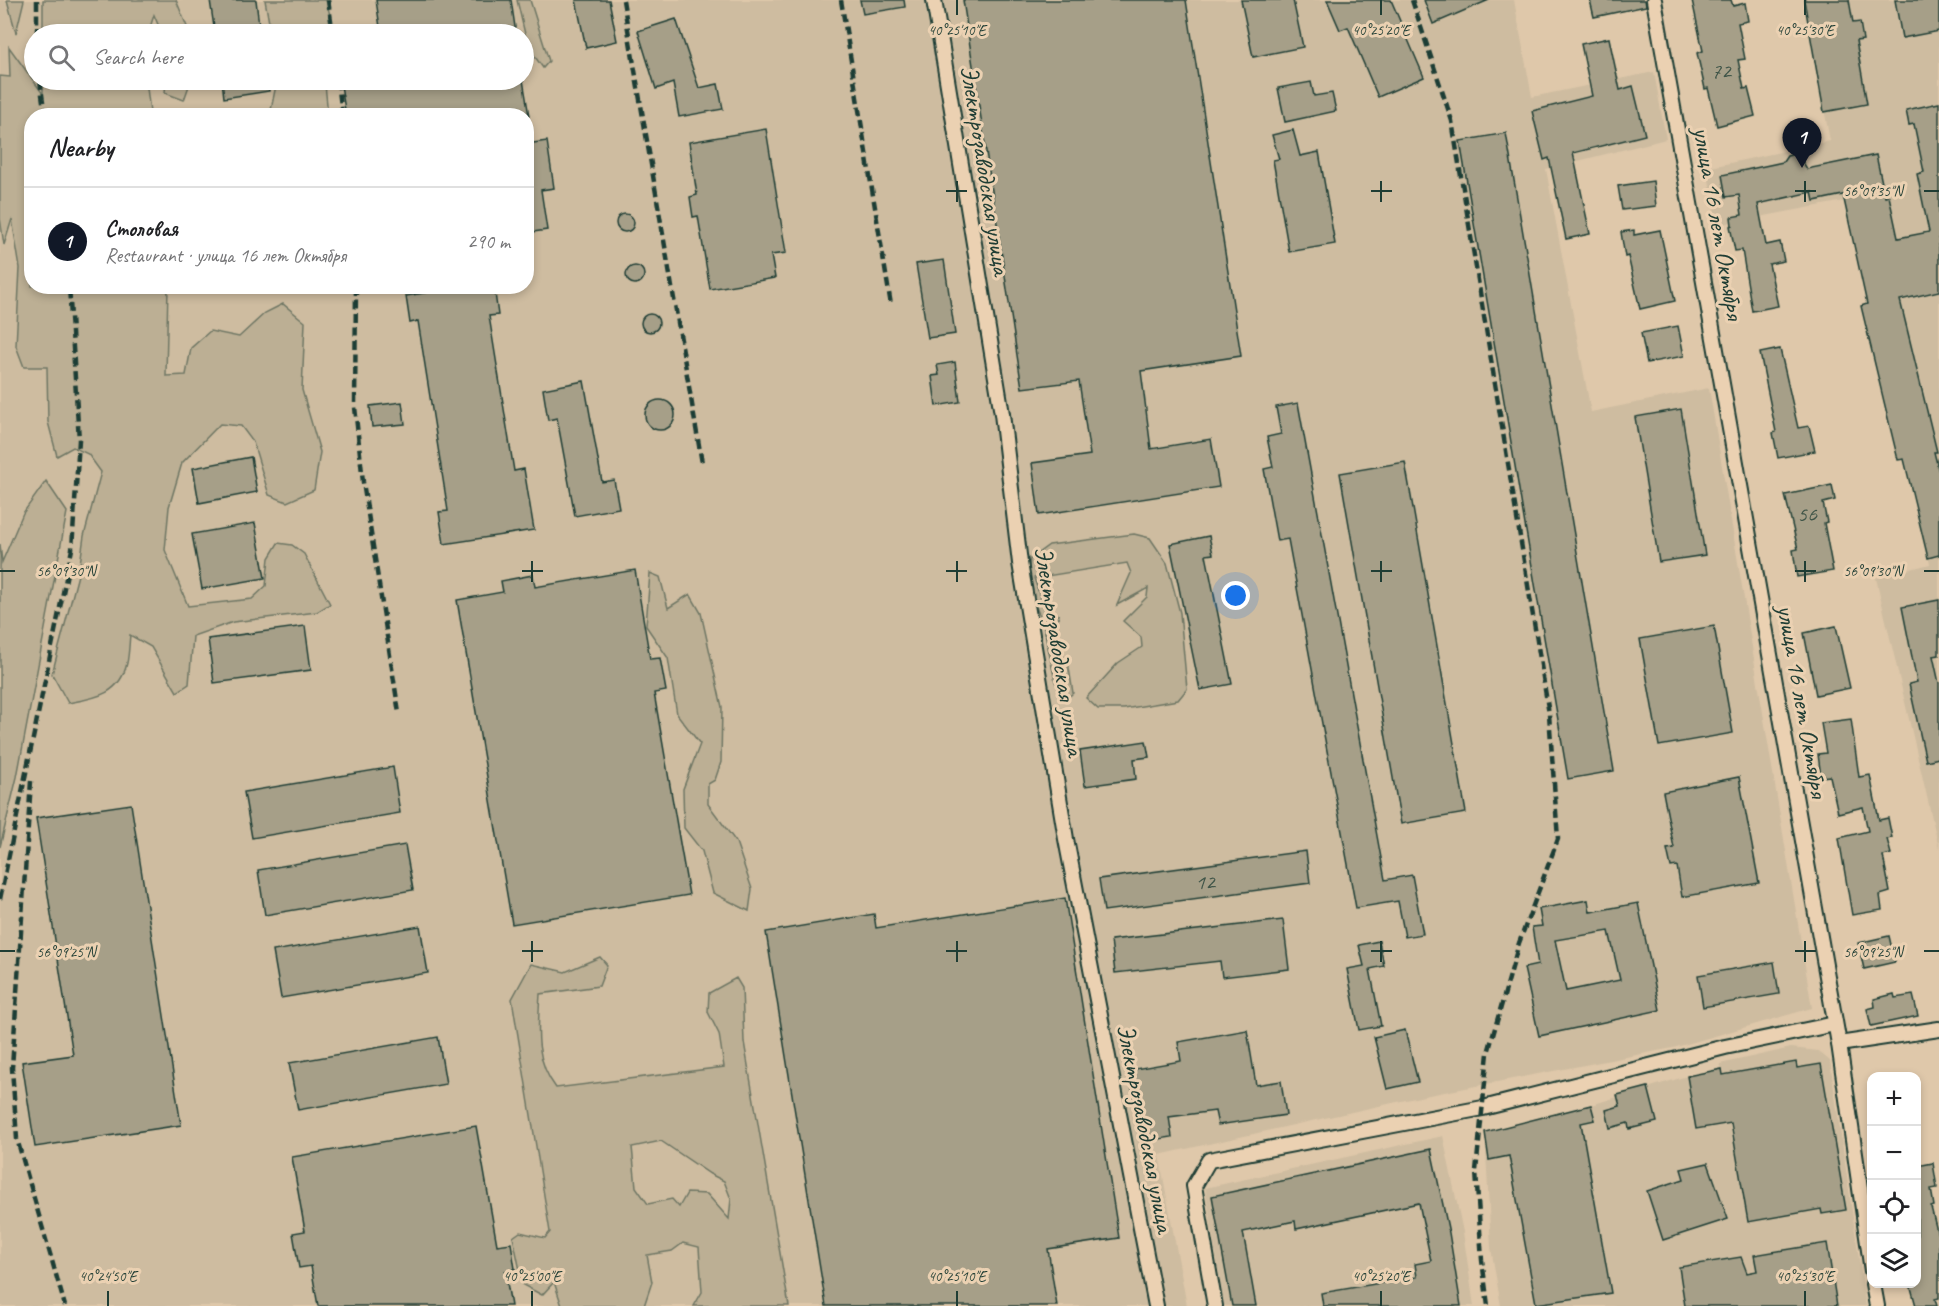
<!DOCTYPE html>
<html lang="en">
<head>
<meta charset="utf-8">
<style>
	body { margin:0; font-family:Caveat,sans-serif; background:#f6f6f6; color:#202124 }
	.controls { position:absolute; right:18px; bottom:18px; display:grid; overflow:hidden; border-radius:12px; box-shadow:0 3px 9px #0003 }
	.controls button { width:54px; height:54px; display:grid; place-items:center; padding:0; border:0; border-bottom:2px solid #e0e0e0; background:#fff; color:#202124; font:30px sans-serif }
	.you { position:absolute; left:1236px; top:596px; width:21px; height:21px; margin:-15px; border:4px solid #fff; border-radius:50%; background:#1a73e8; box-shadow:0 0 0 9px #1a73e833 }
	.badge { display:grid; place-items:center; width:39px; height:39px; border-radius:50%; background:#111827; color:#fff; font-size:20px; font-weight:700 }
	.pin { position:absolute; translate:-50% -50px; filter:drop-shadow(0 2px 3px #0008) }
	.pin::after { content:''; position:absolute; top:32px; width:21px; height:18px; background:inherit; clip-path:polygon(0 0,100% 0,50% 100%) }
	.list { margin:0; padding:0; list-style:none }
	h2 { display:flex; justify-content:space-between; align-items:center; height:78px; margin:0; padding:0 24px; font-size:26px }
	h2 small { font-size:20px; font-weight:400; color:#757577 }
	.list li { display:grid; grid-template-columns:39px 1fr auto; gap:18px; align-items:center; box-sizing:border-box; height:108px; padding:0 24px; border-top:2px solid #e0e0e0 }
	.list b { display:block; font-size:22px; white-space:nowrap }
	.list p { margin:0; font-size:20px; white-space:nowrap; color:#757577 }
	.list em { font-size:20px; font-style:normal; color:#757577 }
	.icon { flex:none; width:33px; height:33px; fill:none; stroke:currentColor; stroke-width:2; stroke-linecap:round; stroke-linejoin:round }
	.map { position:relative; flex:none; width:1939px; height:1306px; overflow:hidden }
	.search { position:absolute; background:#fff; box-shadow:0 3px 9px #0003; left:24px; top:24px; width:510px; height:66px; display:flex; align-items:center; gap:15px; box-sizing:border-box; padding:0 21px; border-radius:33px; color:#757577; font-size:22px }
	.panel { position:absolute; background:#fff; box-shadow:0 3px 9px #0003; left:24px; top:108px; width:510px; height:186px; border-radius:24px }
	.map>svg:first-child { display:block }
	.built { fill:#cebca0; fill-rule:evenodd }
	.green { fill:#bcaf94; stroke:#6e7664; stroke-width:1.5; fill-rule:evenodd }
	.building { fill:#a69f88; stroke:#1f3d34; stroke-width:1.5; fill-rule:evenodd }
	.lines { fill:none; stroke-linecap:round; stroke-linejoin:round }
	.street-casing { stroke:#1f3d34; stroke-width:18 }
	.street { stroke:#ebd1b2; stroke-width:14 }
	.rail { stroke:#1f3d34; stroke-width:4.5; stroke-dasharray:9 4.5; stroke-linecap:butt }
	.ticks { fill:none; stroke:#1f3d34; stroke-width:2 }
	.labels { text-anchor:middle; stroke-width:6; stroke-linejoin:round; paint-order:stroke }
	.number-label { font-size:22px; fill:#415649 }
	.street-label { font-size:26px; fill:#1f3d34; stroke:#ebd1b2 }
	.ticks-label { font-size:15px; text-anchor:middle; fill:#1f3d34; stroke:#ebd1b2; stroke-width:6; stroke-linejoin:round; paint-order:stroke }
</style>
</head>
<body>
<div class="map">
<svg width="1939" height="1306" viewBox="0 0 1939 1306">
	<rect width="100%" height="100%" fill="#dfc8aa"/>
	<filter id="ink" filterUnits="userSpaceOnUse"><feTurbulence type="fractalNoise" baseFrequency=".0167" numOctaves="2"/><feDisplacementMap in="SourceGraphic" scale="12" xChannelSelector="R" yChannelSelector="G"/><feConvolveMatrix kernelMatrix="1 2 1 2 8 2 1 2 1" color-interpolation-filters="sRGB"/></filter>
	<g filter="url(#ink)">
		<g class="built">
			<path d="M0,0H1514L1532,97L1654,72L1666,139L1546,169L1591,412L1709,388L1812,1008L1673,1048L1424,1096L1159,1155L1187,1306H0ZM34,34H524V80H34ZM32,116H526V286H32Z"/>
			<path d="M1804,0H1939V848L1876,578L1930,564L1904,460H1898L1861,306L1867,303L1844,201L1717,225L1707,168L1830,141Z"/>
			<path d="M1791,1048L1818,1051L1830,1061L1866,1306H1501L1491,1248L1485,1132L1591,1105L1687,1076L1722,1069L1720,1064Z"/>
			<path d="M1443,1136L1463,1232L1474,1306H1224L1205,1188Z"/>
		</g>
		<g class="green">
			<path d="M7,0H24L16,33Z"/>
			<path d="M43,0H176L190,34H162L154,15L148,34H43Z"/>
			<path d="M265,0H326L335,34H271Z"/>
			<path d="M517,0H530L549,61L543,68L528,47Z"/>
			<path d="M9,47L43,94V80H146L150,112L145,116H32V286L168,287L166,376L186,375L191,348L210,331L239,337L265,313L283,304L305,322L302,390L320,452L314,490L287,502L269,495L253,442L241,426L220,424L182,463L169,507L165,550L188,606L252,599L266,586L269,558L278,543L292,545L304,554L330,604L317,612L233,622L193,636L189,684L177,692L151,647L130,635C129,644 129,654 127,663C120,695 95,698 68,703L52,674L79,571L84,536L101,472L88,454L73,447L57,456L48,422L47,367H24L16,346L20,268L12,219L4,245L0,218V76L10,77Z"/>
			<path d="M166,80H191L184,100L165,93Z"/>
			<path d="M277,80H329L325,84L328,115H270Z"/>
			<path d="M46,481L67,512L17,777L0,847V544L2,562L23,513Z"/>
			<path d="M1134,534L1150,538L1167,563L1180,613L1187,689L1178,700L1124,709H1098L1086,698L1118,663L1142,647L1141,637L1123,621L1147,597L1148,588L1117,605L1131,573L1127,563L1034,578L1043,605L1059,615L1052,643L1068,662L1073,693L1064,701L1055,681L1043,623L1027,587L1030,559L1049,545Z"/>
			<path d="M650,573L660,577L668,608L690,594L701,613L722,707L721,762L715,780L708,784V804L736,842L752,889L749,911L713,893L702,851L684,828L683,789L700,744L677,714L668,658L646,626Z"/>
			<path d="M600,957L607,965L599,986L540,994C538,1029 534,1059 556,1088L724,1067L719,1034L708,1012L709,993L736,978L742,988L744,1042L789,1306H694L702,1292L699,1247L683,1243L672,1251L647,1255L652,1282L644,1306H562L554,1282L542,1295L523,1285L513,1237L520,1232L545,1238L550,1232L512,999L531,964L565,972ZM661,1141L710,1174L724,1181L731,1199L729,1219L707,1194L687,1193L679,1207L672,1199L648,1204L636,1187L632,1147Z"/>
		</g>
		<g class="building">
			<path d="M210,0H256L260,34H215Z"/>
			<path d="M376,0H511L516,34H381Z"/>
			<path d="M576,0H609L617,41L586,48Z"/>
			<path d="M860,0H904L905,7L863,14Z"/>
			<path d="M963,0H1186L1241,356L1141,371L1151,449L1211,439L1219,487L1039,515L1032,463L1090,455L1079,381L1022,388Z"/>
			<path d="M1241,0H1293L1303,47L1253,57Z"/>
			<path d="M1327,0H1391L1424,77L1378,97L1348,27L1340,30Z"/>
			<path d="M1424,0H1489L1433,24Z"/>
			<path d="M1590,0H1645L1646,6L1594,17Z"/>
			<path d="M1692,0H1731L1733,6L1745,3L1748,21L1738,23L1745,59L1738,60L1744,89L1748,88L1755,116L1717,126L1708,88L1705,89L1697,53L1703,51Z"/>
			<path d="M1804,0H1849L1853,23L1860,22L1863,40L1856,41L1867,104L1824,112Z"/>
			<path d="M1895,0H1939V31L1902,38Z"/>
			<path d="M676,19L699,88L718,84L723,109L679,117L673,83L656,89L638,31Z"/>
			<path d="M1609,38L1620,90L1633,86L1645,135L1573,153L1590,234L1566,239L1549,158L1544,160L1532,111L1592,96L1581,44Z"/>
			<path d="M222,80H267L269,91L224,98Z"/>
			<path d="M377,80H523L529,116H346L341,85Z"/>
			<path d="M1311,82L1314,96L1332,93L1336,111L1285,122L1278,88Z"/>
			<path d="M1939,103V291L1900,300L1937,452H1934L1939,472V555L1928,558L1904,459L1898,460L1861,306L1867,304L1843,195L1814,201L1812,192L1758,204L1766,245L1780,242L1784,261L1769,264L1778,306L1752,311L1742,250L1735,251L1730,226L1732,225L1731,217L1742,215L1739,195L1726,197L1722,175L1783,162L1787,156L1795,154L1801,159L1807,169L1876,155L1885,197L1889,196L1898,238L1929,232L1917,174L1924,172L1914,124L1909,125L1906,110Z"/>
			<path d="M766,129L786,253L771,255L775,278L710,289L698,216L693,217L690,197L697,195L689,142Z"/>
			<path d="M1293,130L1300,156L1319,152L1335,244L1289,252L1273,160L1279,159L1272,135Z"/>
			<path d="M1506,133L1614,771L1568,779L1460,141Z"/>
			<path d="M547,141L554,188L541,190L547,230L526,233V144Z"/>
			<path d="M1653,181L1656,206L1622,210L1618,186Z"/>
			<circle cx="625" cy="223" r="9"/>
			<path d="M1634,230V235L1660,230L1675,301L1640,309L1628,256L1625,257L1621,232Z"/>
			<path d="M944,260L955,334L928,338L916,264Z"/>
			<circle cx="635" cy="275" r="9"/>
			<path d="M465,286H494L498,315L489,316L514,471L524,469L534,530L444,544L439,512L448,511L418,321L410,323L406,296Z"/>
			<circle cx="650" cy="323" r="9"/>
			<path d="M1678,326L1684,356L1647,363L1641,333Z"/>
			<path d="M1780,349L1798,428L1809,426L1815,451L1778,458L1773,433L1776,432L1760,353Z"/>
			<path d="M955,362L960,402L936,406L932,376L939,375L937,365Z"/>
			<path d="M584,381L602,482L614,480L619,508L575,516L557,418L548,420L543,389Z"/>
			<circle cx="660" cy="415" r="15"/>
			<path d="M402,402L405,424L372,427L370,406Z"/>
			<path d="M1298,403L1385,880L1412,875L1423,934L1405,937L1398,901L1356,908L1288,539L1277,541L1264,469L1273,467L1267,437L1281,434L1276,407Z"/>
			<path d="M1681,409L1705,555L1659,562L1635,417Z"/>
			<path d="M251,457L257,492L199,503L193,468Z"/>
			<path d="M1405,462L1466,813L1401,824L1340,473Z"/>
			<path d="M1832,485L1835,500L1823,503L1827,522L1824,523L1833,571L1797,577L1793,550L1798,549L1785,495Z"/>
			<path d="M255,523L265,578L202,589L192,534Z"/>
			<path d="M1209,536L1213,554L1206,555L1232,684L1200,690L1170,544Z"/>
			<path d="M635,570L650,659L660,658L666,691L654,693L689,895L512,924L457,600L503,592L501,581L533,575L535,587Z"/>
			<path d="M1939,600V655L1933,656L1939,683V758L1926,761L1909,684L1917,682L1902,607Z"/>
			<path d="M305,626L311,670L214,683L208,639Z"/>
			<path d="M1714,626L1733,733L1659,746L1640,639Z"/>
			<path d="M1836,626L1850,688L1816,695L1804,633Z"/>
			<path d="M1851,719L1859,777L1870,775L1879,820L1888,818L1892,838L1887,839L1891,854L1883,856L1890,892L1880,895L1882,910L1852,915L1839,838L1868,831L1863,807L1838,813L1830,776L1821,777L1818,754L1826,753L1821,723Z"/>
			<path d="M1146,741L1149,757L1134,759L1136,779L1085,786L1080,751Z"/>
			<path d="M393,767L400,813L252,838L244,792Z"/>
			<path d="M1739,777L1759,883L1682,897L1677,866L1671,867L1667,849L1674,848L1663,792Z"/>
			<path d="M131,804L181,1125L35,1147L22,1062L73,1055L36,818Z"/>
			<path d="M405,845L413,890L265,915L258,870Z"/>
			<path d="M1306,851L1310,883L1104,911L1099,879Z"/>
			<path d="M1065,898L1119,1238L1048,1249L1057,1306H826L766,932L874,914L876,928Z"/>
			<path d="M1588,900L1590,912L1638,903L1660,1010L1539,1036L1524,968L1538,965L1532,927L1542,926L1539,909ZM1609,931L1620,980L1566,991L1555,940Z"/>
			<path d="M1283,920L1289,969L1222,977L1220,961L1115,973L1111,940Z"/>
			<path d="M420,926L428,973L281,998L273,951Z"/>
			<path d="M1889,936L1895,962L1864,969L1858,943Z"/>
			<path d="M1379,941L1384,966L1370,969L1381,1026L1359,1030L1347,969L1364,966L1359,945Z"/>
			<path d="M1774,962L1779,994L1703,1007L1698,975Z"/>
			<path d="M1894,994L1895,998L1913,995L1918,1016L1871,1026L1867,1009L1875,1007L1874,999Z"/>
			<path d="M1247,1030L1256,1085L1281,1081L1286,1115L1218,1125L1215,1111L1169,1117L1172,1137L1141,1142L1129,1070L1181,1061L1178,1042Z"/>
			<path d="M1405,1030L1418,1082L1387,1089L1374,1037Z"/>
			<path d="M438,1037L446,1084L298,1110L289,1063Z"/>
			<path d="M1796,1062L1797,1068L1821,1064L1846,1210L1822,1214L1821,1209L1748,1222L1731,1123L1696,1129L1687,1076L1722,1069L1723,1075Z"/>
			<path d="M1648,1087L1657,1122L1629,1129L1628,1123L1610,1128L1606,1110L1620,1106L1617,1095Z"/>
			<path d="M1591,1105L1595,1120L1581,1123L1611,1293L1536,1304L1509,1156L1489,1160L1485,1132Z"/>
			<path d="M476,1126L497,1245L511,1243L515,1269L505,1271L511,1306H318L311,1266L299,1268L293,1233L305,1231L292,1157Z"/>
			<path d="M1431,1149L1449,1233L1461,1306H1323L1321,1293L1417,1277L1415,1264L1431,1261L1419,1203L1296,1229L1295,1221L1243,1232L1256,1306H1232L1212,1196Z"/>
			<path d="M1708,1163L1728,1219L1663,1240L1647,1191L1684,1179L1681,1169Z"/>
			<path d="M1933,1163L1937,1188L1931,1189L1934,1206L1931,1207L1939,1239V1298L1935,1299L1937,1306H1916L1910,1284H1917V1166Z"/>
			<path d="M1827,1243L1837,1306H1685L1679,1267L1741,1257L1747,1273L1757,1271L1754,1255Z"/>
		</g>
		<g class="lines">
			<defs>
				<g id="street">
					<path d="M934,0L1002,414L1020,563L1066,839L1156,1306"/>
					<path d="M1654,0L1839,1044L1872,1271"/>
					<path d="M1839,1044L1939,1029"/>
					<path d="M1873,1284L1877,1306"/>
					<path d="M1215,1306L1194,1186L1209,1160L1483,1108L1725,1047L1835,1024"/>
				</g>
			</defs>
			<use href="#street" class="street-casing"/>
			<use href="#street" class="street"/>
			<g class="rail">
				<path d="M37,0V34"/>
				<path d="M328,0L333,34"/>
				<path d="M623,0L702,463"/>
				<path d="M841,0L891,305"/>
				<path d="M1412,0L1452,121L1549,714L1558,839L1519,943L1488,1053L1476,1171L1482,1260L1488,1306"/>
				<path d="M40,80L45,116"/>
				<path d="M338,80L342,116"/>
				<path d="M356,286L355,407L363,482L399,713"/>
				<path d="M31,781L12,1068L17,1139L65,1306"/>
				<path d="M0,899L72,549L79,440L69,286"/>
			</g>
		</g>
	</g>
	<path class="ticks" d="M957,0V15M1381,0V15M1805,0V15M957,181V202M1381,181V202M1805,181V202M946,191H967M1371,191H1392M1795,191H1816M1924,191H1939M532,561V582M957,561V582M1381,561V582M1805,561V582M0,571H15M522,571H543M946,571H967M1371,571H1392M1795,571H1816M1924,571H1939M532,941V962M957,941V962M1381,941V962M1805,941V962M0,951H15M522,951H543M946,951H967M1371,951H1392M1795,951H1816M1924,951H1939M108,1291V1306M532,1291V1306M957,1291V1306M1381,1291V1306M1805,1291V1306"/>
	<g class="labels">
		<g class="number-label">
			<text x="1721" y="78">72</text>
			<text x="1807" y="521">56</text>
			<text x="1205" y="889">12</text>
		</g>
		<g class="street-label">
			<text transform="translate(986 170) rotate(81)" y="9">Электрозаводская улица</text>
			<text transform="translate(1719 223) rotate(80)" y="9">улица 16 лет Октября</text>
			<text transform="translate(1060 651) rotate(81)" y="9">Электрозаводская улица</text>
			<text transform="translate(1803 701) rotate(80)" y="9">улица 16 лет Октября</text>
			<text transform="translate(1146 1128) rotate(79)" y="9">Электрозаводская улица</text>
		</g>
	</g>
	<g class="ticks-label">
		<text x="957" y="35">40°25'10"E</text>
		<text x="1381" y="35">40°25'20"E</text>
		<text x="1805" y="35">40°25'30"E</text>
		<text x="1873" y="196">56°09'35"N</text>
		<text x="66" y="576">56°09'30"N</text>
		<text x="1873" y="576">56°09'30"N</text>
		<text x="66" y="957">56°09'25"N</text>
		<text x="1873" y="957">56°09'25"N</text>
		<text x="108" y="1281">40°24'50"E</text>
		<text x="532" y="1281">40°25'00"E</text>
		<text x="957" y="1281">40°25'10"E</text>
		<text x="1381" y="1281">40°25'20"E</text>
		<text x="1805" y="1281">40°25'30"E</text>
	</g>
</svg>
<div class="controls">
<button>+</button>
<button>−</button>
<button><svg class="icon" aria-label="locate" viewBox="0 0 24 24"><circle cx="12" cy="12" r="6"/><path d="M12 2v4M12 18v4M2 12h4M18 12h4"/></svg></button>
<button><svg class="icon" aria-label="layers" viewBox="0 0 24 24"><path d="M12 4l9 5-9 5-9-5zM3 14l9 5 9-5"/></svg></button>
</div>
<div class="you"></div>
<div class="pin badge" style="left:1802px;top:168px">1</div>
<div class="search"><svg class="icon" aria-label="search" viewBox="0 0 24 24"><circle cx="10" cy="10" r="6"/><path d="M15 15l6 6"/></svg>Search here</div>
<section class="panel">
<h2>Nearby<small></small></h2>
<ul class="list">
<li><span class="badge">1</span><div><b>Столовая</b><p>Restaurant · улица 16 лет Октября</p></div><em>290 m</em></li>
</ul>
</section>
</div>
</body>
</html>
